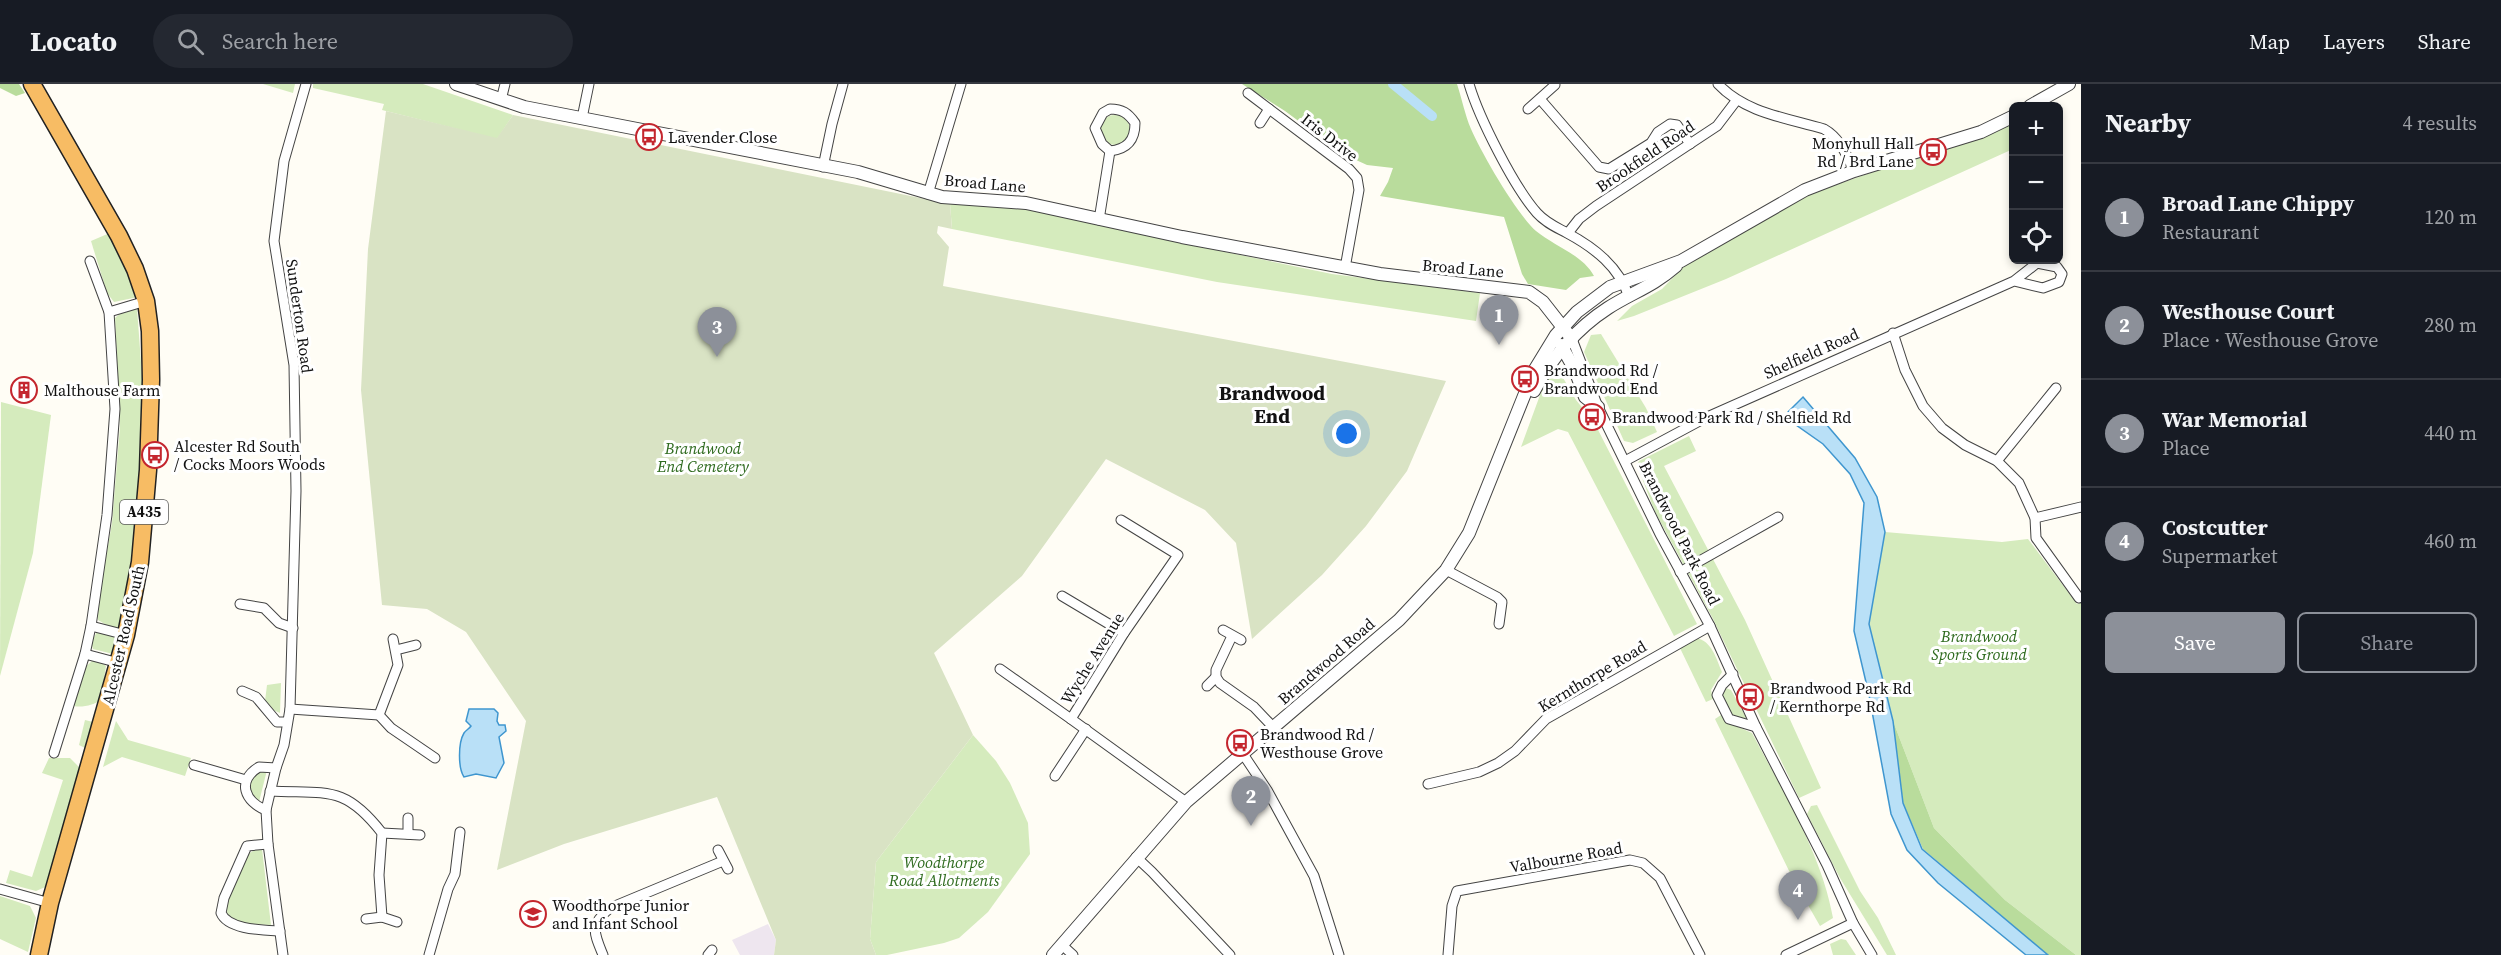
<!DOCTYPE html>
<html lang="en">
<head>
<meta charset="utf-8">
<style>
	body { margin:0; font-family:"Source Serif 4",serif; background:#242831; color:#f1f3f6 }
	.controls { position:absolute; right:18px; top:18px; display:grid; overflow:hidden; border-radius:9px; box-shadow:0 3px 9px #0003 }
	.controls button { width:54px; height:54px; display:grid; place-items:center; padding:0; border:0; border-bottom:2px solid #363941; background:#171b24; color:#f1f3f6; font:30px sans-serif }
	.you { position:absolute; left:1347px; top:350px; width:21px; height:21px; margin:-15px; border:4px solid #fff; border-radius:50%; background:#1a73e8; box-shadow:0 0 0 9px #1a73e833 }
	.badge { display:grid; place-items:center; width:39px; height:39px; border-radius:50%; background:#8c9099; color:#fff; font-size:20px; font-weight:700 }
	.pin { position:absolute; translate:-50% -50px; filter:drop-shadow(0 2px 3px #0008) }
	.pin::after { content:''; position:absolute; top:32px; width:21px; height:18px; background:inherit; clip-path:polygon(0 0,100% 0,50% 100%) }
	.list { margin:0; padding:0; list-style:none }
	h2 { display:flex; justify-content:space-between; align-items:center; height:78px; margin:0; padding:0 24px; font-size:26px }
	h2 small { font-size:20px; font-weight:400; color:#9ea1a6 }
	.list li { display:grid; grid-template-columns:39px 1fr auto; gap:18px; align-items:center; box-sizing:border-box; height:108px; padding:0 24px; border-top:2px solid #363941 }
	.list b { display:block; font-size:22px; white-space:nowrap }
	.list p { margin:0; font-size:20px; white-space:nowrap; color:#9ea1a6 }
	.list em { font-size:20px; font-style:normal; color:#9ea1a6 }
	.actions { display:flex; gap:12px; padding:18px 24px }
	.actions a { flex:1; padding:14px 0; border:2px solid #8c9099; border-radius:9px; text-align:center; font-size:21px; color:#8c9099 }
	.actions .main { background:#8c9099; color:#fff }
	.icon { flex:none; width:33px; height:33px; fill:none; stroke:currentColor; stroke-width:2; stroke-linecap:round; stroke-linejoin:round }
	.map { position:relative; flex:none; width:2081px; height:871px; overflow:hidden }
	header { display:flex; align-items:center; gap:36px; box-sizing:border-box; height:84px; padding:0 30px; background:#171b24; border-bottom:2px solid #363941 }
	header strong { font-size:28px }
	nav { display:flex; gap:33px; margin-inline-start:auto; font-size:21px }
	.search { width:420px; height:54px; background:#242831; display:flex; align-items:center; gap:15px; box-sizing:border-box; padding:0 21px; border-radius:33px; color:#9ea1a6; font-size:22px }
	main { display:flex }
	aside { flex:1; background:#171b24 }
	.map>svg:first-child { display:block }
	.industrial { fill:#eee6ef }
	.green { fill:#d5ebbd }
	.forest { fill:#b9dc9c }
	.cemetery { fill:#d9e3c4 }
	.water { fill:#b9e0f7; stroke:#3f96cf; stroke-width:1.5 }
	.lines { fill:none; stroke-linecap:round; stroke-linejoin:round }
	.canal { stroke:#b9e0f7; stroke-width:10 }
	.minor-casing { stroke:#444; stroke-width:11 }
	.tertiary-casing { stroke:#444; stroke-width:14 }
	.trunk-casing { stroke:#222; stroke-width:19 }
	.minor { stroke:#fff; stroke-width:9 }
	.tertiary { stroke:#fff; stroke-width:12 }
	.trunk { stroke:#f7bc64; stroke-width:16 }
	.labels { text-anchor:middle; stroke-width:6; stroke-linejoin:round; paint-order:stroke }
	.shield { fill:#fff; stroke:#585858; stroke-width:1.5 }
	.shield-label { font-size:15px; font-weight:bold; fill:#111 }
	.poi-label { font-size:16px; fill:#111; stroke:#fff; text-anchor:start }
	.street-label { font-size:16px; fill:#111; stroke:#fff }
	.park-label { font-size:16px; font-style:italic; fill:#2f6b1f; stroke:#fff }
	.quarter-label { font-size:20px; font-weight:bold; fill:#111; stroke:#fff }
</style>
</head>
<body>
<header>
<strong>Locato</strong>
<div class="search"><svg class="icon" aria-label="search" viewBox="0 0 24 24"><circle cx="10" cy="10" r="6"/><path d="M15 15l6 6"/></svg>Search here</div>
<nav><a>Map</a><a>Layers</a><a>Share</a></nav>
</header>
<main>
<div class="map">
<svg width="2081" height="871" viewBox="0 0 2081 871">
	<rect width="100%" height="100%" fill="#fffdf5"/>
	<path class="industrial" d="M768,840L776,856L774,871H740L732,856Z"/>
	<g class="green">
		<path d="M263,0H295L293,9Z"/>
		<path d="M313,0H423L513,31L497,55L382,26L384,20L313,4Z"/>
		<circle cx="1115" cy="46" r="15"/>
		<path d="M2013,39V65L1726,195L1634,232L1617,237L1632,222L1662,205L1688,178L1813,109Z"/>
		<path d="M950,120L1033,124L1148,152L1332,190L1480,209L1476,237L1217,198L952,145Z"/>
		<path d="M112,148L138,213L114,218L107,209L91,157Z"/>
		<path d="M137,224L143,306L138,422L123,536L118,544L110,543L98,536L97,523L112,439L120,343L115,234L123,227Z"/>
		<path d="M1601,250L1646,324L1657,348L1633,359L1624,357L1584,268L1591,251Z"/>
		<path d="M1556,289L1562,292L1576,316L1594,338L1697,540L1674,552L1568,348L1558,345L1521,363L1547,292Z"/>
		<path d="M1,318L51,331L33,469L0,592Z"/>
		<path d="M1689,352L1696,367L1664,382L1745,536L1821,704L1799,714L1712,533L1655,428L1637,381L1639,377Z"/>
		<path d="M1885,448L2002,458L2028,455L2077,520L2081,518V871H2076L2005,816L1934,744L1893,637L1869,540Z"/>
		<path d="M97,548L119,554L113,570L93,565L91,558Z"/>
		<path d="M1696,554C1712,557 1716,574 1722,588L1711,606L1713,615L1706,618L1679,562Z"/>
		<path d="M92,577H99L106,582L101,615C96,621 81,624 74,622L83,585Z"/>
		<path d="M281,599L280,629L273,626L265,617L267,601Z"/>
		<path d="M1726,604L1731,606L1746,633L1744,636L1731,632L1720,610Z"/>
		<path d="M1721,631L1727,638L1752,649C1783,708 1821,768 1833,834L1820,842L1793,795L1715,635Z"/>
		<path d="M85,636L93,638L87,665L79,661Z"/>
		<path d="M116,637L128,656L191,674L185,692L122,673L103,683Z"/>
		<path d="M973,651L996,677L1010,699L1028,739L1030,770L988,828L959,854L944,859L887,871H876L870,855L876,778Z"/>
		<path d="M49,674H70L79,683V695L50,801L36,807L6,799L10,786L32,793L63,696L42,689Z"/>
		<path d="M265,685L266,690L259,718L249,710C250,695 249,689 265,685Z"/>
		<path d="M1817,721L1860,807L1878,834L1896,871H1887L1840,794L1807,730L1811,722Z"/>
		<path d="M256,765H262L271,841L248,840L228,833C223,823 239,780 247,770C248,770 255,766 256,765Z"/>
		<path d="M0,812L30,822L36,834L28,868L0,855Z"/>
		<path d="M1841,855L1846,856L1856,871H1833L1830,860Z"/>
	</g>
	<g class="forest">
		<path d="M0,0H19L25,9L16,12L0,4Z"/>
		<path d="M1242,0H1457C1462,15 1465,31 1471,45C1482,70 1516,129 1536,147C1554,162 1583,171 1594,192L1580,194L1566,206L1528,200L1522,190L1504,133L1380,112L1388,98L1393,84L1367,81L1343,70L1285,27Z"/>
		<path d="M1893,637L1934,744L2005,816L2076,871H2048L1923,765L1903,719Z"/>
	</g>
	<path class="cemetery" d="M386,27L497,54L513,31L950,120L952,145L938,142L937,149L949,163L943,202L1446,297L1407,387L1366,442L1322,491L1252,555L1236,459L1205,426L1106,375L1022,492L934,569L973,651L876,778L870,855L876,871H774L776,856L717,713L564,760L497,786L526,637L466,548L427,525L382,521L361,306L368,165Z"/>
	<g class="water">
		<path d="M1803,313L1855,374L1877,413L1885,448L1869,540L1893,637L1903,719L1922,765L2048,871H2026L1938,799L1907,766L1891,730L1869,611L1854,547L1864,419L1850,390L1823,360L1789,336L1788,328Z"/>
		<path d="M469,625H494L498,629L497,637L499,641H505L506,647L499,653L504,679L496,694L476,690L464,693C458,684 458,659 464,649C466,646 469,645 471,642L466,637Z"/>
	</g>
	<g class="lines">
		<path class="canal" d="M1393,0L1432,32"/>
		<defs>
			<g id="minor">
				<path d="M1469,0C1479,34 1514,103 1537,129C1546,139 1556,143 1567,149C1595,164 1619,183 1629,213"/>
				<path d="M1718,0C1745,29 1787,34 1824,45C1840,54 1846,70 1854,87"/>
				<path d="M1248,9L1349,85L1357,94L1359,106L1345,184"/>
				<path d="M1540,15L1599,83L1609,85L1651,59L1658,48L1670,40L1677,41L1690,60"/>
				<path d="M501,16L505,0"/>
				<path d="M1110,25C1122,25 1128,29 1135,39C1135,57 1127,65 1110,67L1102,60L1095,44L1103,29Z"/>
				<path d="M1528,25L1555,1"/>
				<path d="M582,34L589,0"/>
				<path d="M1260,39L1269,25"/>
				<path d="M823,83L832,40L843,0"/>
				<path d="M928,110L961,0"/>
				<path d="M1099,136L1110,67"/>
				<path d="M1568,149L1579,135L1596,122L1717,42L1736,17"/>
				<path d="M109,228L146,217"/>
				<path d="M1893,249L1905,286L1923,322L1942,344L1965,361L1997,377L2019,399L2035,434L2036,454L2079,514"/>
				<path d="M1572,255L1598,323L1660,450L1710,542L1756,643L1827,781L1853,839L1872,871"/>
				<path d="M1625,377L1707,333L2014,197L2043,204L2059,198L2062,190L2057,183L2037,179L2014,197"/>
				<path d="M1997,377L2056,304"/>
				<path d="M2035,434L2081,423"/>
				<path d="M1121,436L1178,471L1124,549L1071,635L1186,718"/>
				<path d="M1446,486L1497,513L1502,518L1499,540"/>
				<path d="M1680,488L1778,433"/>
				<path d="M1062,512L1124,549"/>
				<path d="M240,520L264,524L279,539L293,544"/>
				<path d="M91,542L126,551"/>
				<path d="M1223,546L1241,556"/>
				<path d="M1232,552L1216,586V593L1220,599L1254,623L1273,643"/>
				<path d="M396,566L416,561"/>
				<path d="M85,570L119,579"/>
				<path d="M1000,585L1071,635"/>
				<path d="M1733,590L1722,601L1717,611L1729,635L1756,643"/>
				<path d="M1207,602L1216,593"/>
				<path d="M242,607L256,613L277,638H287"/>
				<path d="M290,625L379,631L398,581L393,555"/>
				<path d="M379,631L391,644L435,674"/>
				<path d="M54,669L85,570L91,542L107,431L115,325L109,228L90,177"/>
				<path d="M1243,670L1267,706L1314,792L1339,871"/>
				<path d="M194,681L246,696"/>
				<path d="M1055,692L1086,645"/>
				<path d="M1428,700L1479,688L1498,679L1515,667L1546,635L1710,542"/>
				<path d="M270,707C326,710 344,700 382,749L379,791L382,833"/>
				<path d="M266,726C245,718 236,697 259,683L276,684"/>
				<path d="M382,749L420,751"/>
				<path d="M408,750V734"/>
				<path d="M268,760L247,762L224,814L221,829C228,846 264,846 280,847"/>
				<path d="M718,766L728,785"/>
				<path d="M1136,773L1152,788L1230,871"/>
				<path d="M0,805L50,819"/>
				<path d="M366,835L382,833L397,838"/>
				<path d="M1062,861L1073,871"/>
				<path d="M283,871L268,760L266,726L276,684L284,661L290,625L296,407L294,281L274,157L284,77L306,0"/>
				<path d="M429,871L448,805L455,790L460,748"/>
				<path d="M603,871C594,849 589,841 610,824L723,777"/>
				<path d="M708,871L712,866"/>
				<path d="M1448,871L1452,822L1457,807L1630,776L1643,779L1660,794L1700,871"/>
				<path d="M1786,871L1853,839"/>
			</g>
			<g id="tertiary">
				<path d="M456,0L524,23L858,88L942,113L1026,119L1182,153L1380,190L1529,208L1543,218L1572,255"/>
				<path d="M2030,22L2069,0"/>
				<path d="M1561,261L1575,286L1585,313L1598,323"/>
				<path d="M1534,307C1551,274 1577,244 1608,224C1633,208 1652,203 1676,182"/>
				<path d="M1053,871L1186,718L1399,536L1446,486L1469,449L1534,287L1556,251L1577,228L1610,203L1681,177L1805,106L1854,87L1981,48L2014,32"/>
			</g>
			<path id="trunk" d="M32,0L119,152L135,185L146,217L150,247L151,296L148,386L140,478L126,551L50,819L39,871"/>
		</defs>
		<use href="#minor" class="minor-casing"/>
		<use href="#tertiary" class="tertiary-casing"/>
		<use href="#trunk" class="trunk-casing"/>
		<use href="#minor" class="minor"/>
		<use href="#tertiary" class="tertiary"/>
		<use href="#trunk" class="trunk"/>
	</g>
	<defs>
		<symbol id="bus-ring" viewBox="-11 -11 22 22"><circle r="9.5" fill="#fff" stroke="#c4262e" stroke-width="1.5"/><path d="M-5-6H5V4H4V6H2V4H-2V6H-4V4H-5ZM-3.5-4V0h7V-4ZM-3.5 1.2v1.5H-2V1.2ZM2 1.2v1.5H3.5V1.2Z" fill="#c4262e"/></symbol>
		<symbol id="building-ring" viewBox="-11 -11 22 22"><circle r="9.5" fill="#fff" stroke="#c4262e" stroke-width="1.5"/><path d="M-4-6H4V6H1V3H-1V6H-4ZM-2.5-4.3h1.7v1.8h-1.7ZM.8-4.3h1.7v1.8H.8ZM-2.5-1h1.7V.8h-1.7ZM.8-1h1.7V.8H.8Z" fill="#c4262e"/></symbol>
		<symbol id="school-ring" viewBox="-11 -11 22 22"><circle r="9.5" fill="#fff" stroke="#c4262e" stroke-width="1.5"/><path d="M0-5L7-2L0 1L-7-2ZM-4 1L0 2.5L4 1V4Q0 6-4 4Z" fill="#c4262e"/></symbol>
	</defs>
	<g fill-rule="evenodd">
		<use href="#bus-ring" x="634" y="38" width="30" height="30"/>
		<use href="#bus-ring" x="1918" y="53" width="30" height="30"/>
		<use href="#bus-ring" x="1510" y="280" width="30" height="30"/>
		<use href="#building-ring" x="9" y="291" width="30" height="30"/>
		<use href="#bus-ring" x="1577" y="318" width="30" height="30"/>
		<use href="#bus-ring" x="140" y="356" width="30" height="30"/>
		<use href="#bus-ring" x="1735" y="598" width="30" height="30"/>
		<use href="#bus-ring" x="1225" y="644" width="30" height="30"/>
		<use href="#school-ring" x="518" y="815" width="30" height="30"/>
	</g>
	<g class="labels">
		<rect class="shield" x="120" y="416" width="48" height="24" rx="4.5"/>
		<g class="shield-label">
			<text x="144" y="433">A435</text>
		</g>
		<g class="poi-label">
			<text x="668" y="59">Lavender Close</text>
			<text x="1914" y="65" text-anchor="end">Monyhull Hall<tspan x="1914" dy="18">Rd / Brd Lane</tspan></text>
			<text x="1544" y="292">Brandwood Rd /<tspan x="1544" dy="18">Brandwood End</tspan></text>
			<text x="44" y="312">Malthouse Farm</text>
			<text x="1612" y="339">Brandwood Park Rd / Shelfield Rd</text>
			<text x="174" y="368">Alcester Rd South<tspan x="174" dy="18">/ Cocks Moors Woods</tspan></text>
			<text x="1770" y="610">Brandwood Park Rd<tspan x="1770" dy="18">/ Kernthorpe Rd</tspan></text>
			<text x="1260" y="656">Brandwood Rd /<tspan x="1260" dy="18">Westhouse Grove</tspan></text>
			<text x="552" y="827">Woodthorpe Junior<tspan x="552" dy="18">and Infant School</tspan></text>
		</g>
		<g class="street-label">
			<text transform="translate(1330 53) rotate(38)" y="6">Iris Drive</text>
			<text transform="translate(1645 72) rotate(-34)" y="6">Brookfield Road</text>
			<text transform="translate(985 99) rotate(5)" y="6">Broad Lane</text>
			<text transform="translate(1463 184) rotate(5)" y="6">Broad Lane</text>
			<text transform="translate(300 232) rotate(82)" y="6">Sunderton Road</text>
			<text transform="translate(1811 269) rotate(-24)" y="6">Shelfield Road</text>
			<text transform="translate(1680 449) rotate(63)" y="6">Brandwood Park Road</text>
			<text transform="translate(123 551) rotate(-77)" y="6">Alcester Road South</text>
			<text transform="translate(1092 574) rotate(-58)" y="6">Wyche Avenue</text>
			<text transform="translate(1326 577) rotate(-41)" y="6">Brandwood Road</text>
			<text transform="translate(1592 592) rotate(-31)" y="6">Kernthorpe Road</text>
			<text transform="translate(1566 773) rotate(-10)" y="6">Valbourne Road</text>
		</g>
		<g class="park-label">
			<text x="703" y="370">Brandwood<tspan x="703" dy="18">End Cemetery</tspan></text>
			<text x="1979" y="558">Brandwood<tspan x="1979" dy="18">Sports Ground</tspan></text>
			<text x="944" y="784">Woodthorpe<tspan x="944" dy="18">Road Allotments</tspan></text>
		</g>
		<g class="quarter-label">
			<text x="1272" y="316">Brandwood<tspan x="1272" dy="23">End</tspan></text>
		</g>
	</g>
</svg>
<div class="controls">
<button>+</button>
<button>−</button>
<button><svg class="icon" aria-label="locate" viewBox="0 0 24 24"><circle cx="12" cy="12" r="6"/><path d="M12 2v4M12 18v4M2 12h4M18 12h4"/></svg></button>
</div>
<div class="you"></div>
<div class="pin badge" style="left:1499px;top:261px">1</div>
<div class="pin badge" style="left:1251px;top:742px">2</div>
<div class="pin badge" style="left:717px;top:273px">3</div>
<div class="pin badge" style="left:1798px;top:836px">4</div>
</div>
<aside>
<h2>Nearby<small>4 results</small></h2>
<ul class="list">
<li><span class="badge">1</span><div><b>Broad Lane Chippy</b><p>Restaurant</p></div><em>120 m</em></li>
<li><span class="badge">2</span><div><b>Westhouse Court</b><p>Place · Westhouse Grove</p></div><em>280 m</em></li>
<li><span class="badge">3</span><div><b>War Memorial</b><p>Place</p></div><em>440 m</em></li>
<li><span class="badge">4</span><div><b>Costcutter</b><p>Supermarket</p></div><em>460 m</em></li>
</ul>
<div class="actions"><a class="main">Save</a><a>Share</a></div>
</aside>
</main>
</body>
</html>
